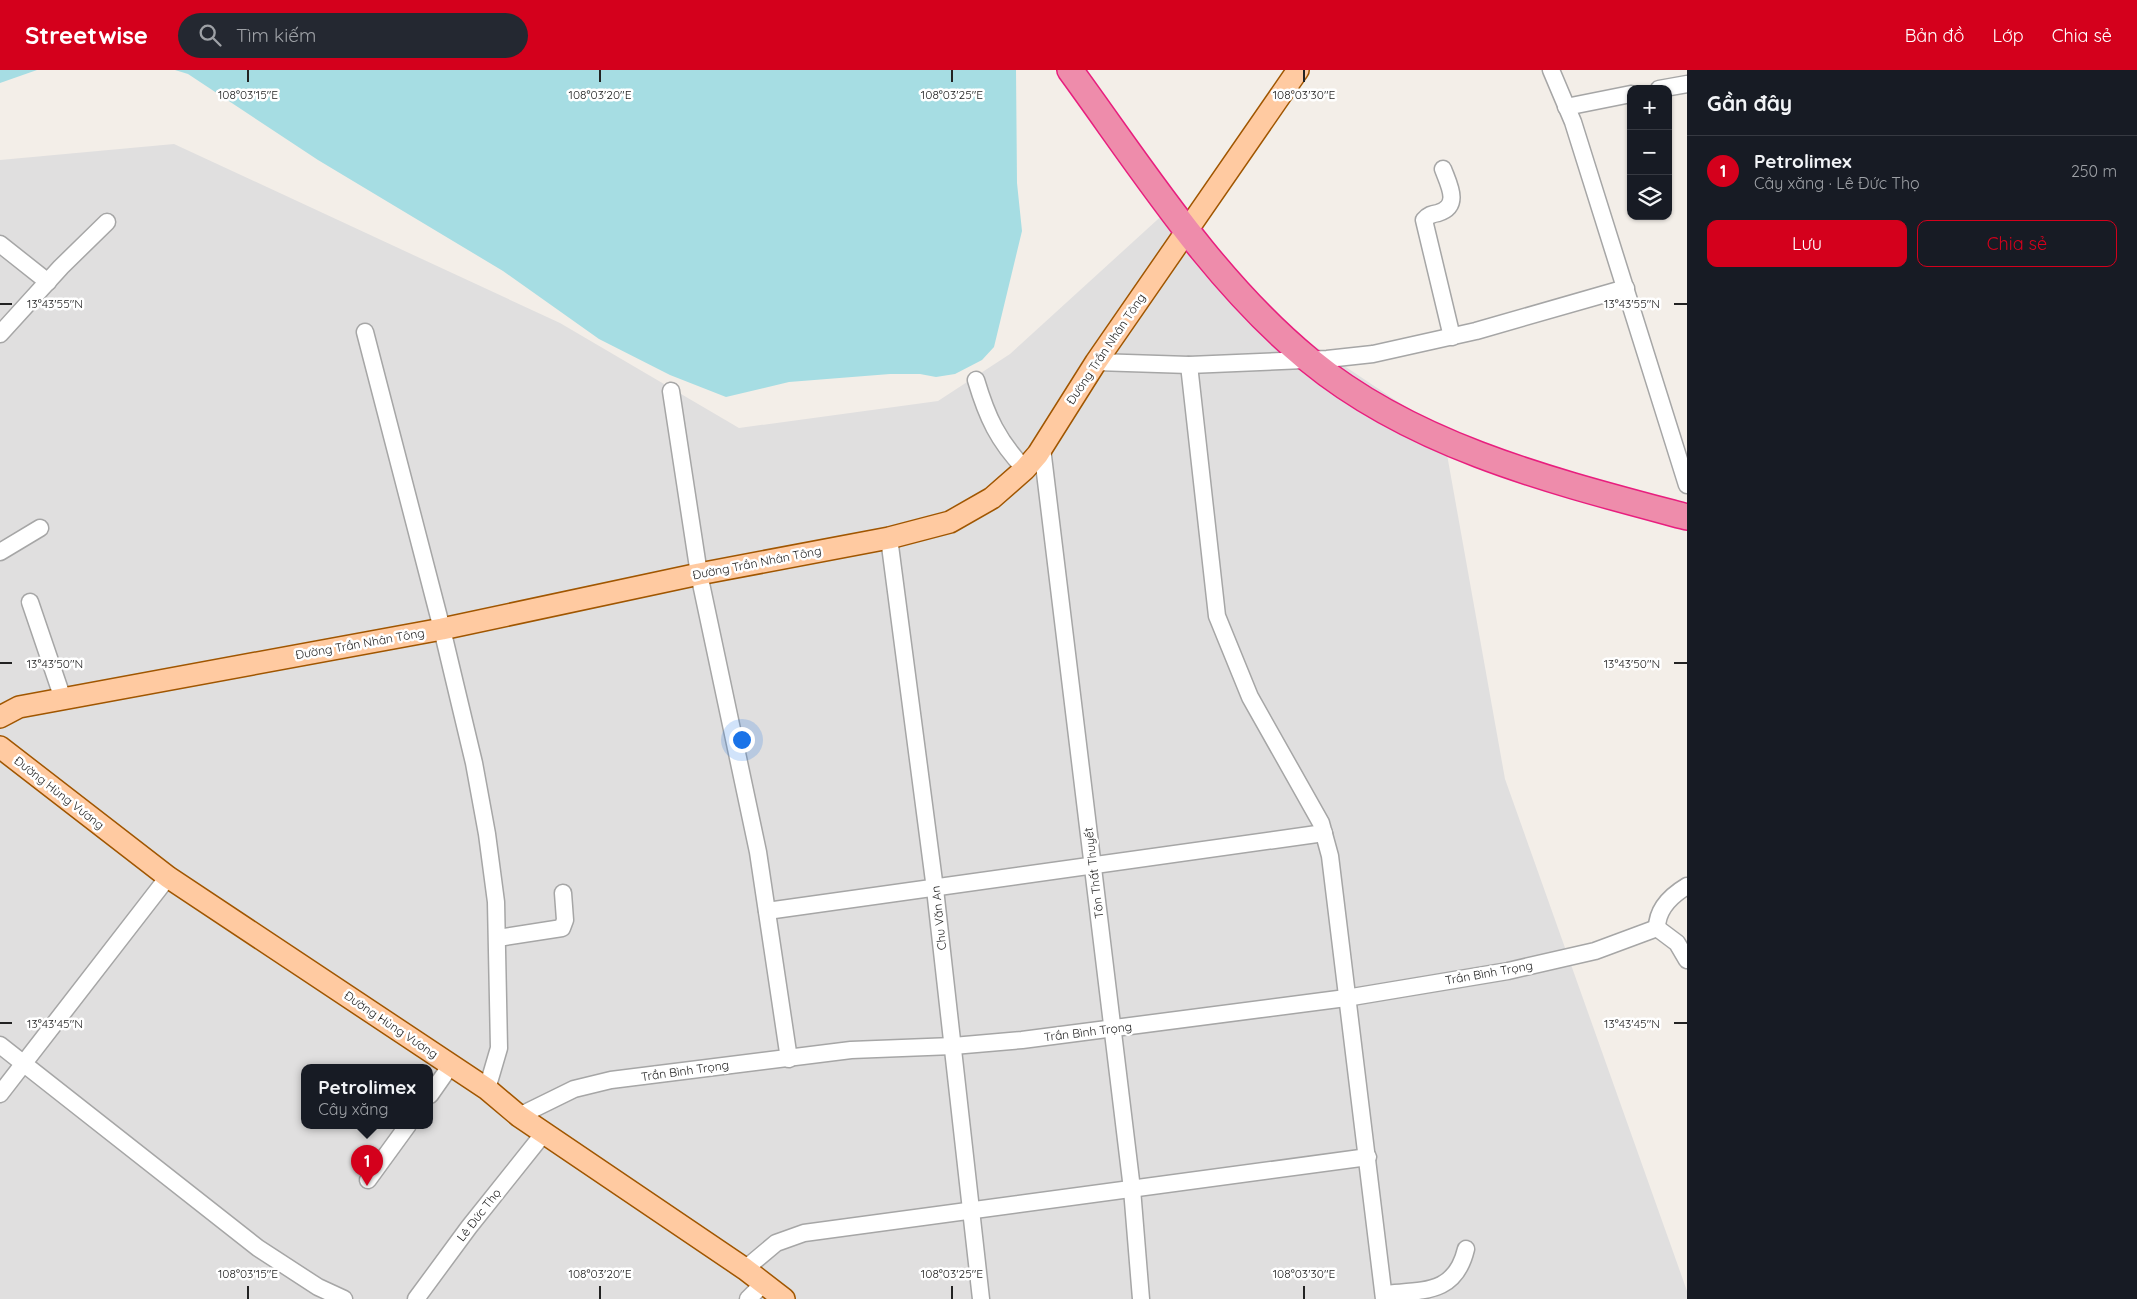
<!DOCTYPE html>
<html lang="vi">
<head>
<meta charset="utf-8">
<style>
	body { margin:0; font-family:Quicksand,sans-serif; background:#242831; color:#f1f3f6 }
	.controls { position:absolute; right:15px; top:15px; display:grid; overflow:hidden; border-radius:10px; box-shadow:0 1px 4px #0004 }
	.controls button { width:45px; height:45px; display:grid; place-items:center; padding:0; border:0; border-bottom:1px solid #363941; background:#171b24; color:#f1f3f6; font:25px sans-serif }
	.you { position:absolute; left:741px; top:669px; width:18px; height:18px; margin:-12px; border:4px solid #fff; border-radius:50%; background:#1a73e8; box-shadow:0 0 0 8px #1a73e833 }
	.badge { display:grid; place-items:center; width:32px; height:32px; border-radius:50%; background:#d4001c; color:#fff; font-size:16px; font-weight:700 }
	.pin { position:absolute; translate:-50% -41px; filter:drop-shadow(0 1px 2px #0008) }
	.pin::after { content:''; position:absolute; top:26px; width:18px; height:15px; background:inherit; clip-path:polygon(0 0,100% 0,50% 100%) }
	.popup { position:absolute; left:301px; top:994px; width:132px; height:65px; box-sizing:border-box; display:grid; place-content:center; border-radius:10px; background:#171b24; filter:drop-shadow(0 1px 4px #0005); font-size:16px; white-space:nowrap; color:#9ea1a6 }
	.popup b { font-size:19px; color:#f1f3f6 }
	.popup::after { content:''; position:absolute; left:50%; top:100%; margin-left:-10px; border:10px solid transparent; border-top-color:#171b24 }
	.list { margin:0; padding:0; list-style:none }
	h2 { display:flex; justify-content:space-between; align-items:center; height:65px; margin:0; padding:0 20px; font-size:21px }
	h2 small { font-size:16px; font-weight:400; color:#9ea1a6 }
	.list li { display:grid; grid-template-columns:32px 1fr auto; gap:15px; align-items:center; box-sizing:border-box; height:70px; padding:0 20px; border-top:1px solid #363941 }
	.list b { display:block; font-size:19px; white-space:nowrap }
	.list p { margin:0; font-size:16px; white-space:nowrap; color:#9ea1a6 }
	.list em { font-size:16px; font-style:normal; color:#9ea1a6 }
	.actions { display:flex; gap:10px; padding:15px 20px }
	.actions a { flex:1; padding:11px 0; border:1px solid #d4001c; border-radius:10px; text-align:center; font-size:18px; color:#d4001c }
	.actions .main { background:#d4001c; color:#fff }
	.icon { flex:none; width:28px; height:28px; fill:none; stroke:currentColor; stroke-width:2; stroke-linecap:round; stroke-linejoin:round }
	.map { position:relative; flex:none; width:1687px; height:1229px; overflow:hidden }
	header { display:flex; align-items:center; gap:30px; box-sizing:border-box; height:70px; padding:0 25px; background:#d4001c; color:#fff }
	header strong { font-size:24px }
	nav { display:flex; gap:28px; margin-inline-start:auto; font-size:18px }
	.search { width:350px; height:45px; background:#242831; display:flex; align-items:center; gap:12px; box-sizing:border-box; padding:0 18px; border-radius:28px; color:#9ea1a6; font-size:19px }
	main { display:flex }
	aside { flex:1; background:#171b24 }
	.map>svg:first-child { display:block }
	.residential { fill:#e0dfdf; fill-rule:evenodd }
	.water { fill:#a6dde3 }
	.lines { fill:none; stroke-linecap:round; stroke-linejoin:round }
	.minor-casing { stroke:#a6a6a6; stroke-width:19 }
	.major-casing { stroke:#a05600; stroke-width:24 }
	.highway-casing { stroke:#e81e7e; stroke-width:28 }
	.minor { stroke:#fff; stroke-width:16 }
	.major { stroke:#ffcaa1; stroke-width:21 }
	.highway { stroke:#ee8cab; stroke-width:25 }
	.ticks { fill:none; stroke:#222; stroke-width:2 }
	.labels { text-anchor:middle; stroke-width:5; stroke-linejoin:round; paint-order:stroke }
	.street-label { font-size:12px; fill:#222; stroke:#fff }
	.ticks-label { font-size:12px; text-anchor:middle; fill:#222; stroke:#fff; stroke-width:5; stroke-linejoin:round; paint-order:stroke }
</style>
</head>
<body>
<header>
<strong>Streetwise</strong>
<div class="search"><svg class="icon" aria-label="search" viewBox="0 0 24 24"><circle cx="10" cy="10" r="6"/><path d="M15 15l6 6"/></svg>Tìm kiếm</div>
<nav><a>Bản đồ</a><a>Lớp</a><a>Chia sẻ</a></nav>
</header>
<main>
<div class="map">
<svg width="1687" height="1229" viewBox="0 0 1687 1229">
	<rect width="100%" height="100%" fill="#f3eee8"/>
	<path class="residential" d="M174,74L560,253L739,358L938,331L1010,284L1168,140L1301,267L1443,362L1505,709L1687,1221V1229H0V90ZM304,997H430V1055H304Z"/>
	<g class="water">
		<path d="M0,0H37L0,13Z"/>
		<path d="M175,0H1016L1017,113L1022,161L994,277L982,290L955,304L936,307L920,304H890L789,312L726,327L670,305L599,269L503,201L318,90L188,4Z"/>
	</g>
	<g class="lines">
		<defs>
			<g id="minor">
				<path d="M1551,0L1573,52L1687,415"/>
				<path d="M1659,19L1687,14"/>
				<path d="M1566,37L1631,24"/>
				<path d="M1443,99C1449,115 1461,136 1438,143C1432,144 1428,145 1424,150L1452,267"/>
				<path d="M0,174L48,212"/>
				<path d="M365,262L442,559L474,693L487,764L496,832L499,978L487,1019"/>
				<path d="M0,264L61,197L107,152"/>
				<path d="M1096,292L1189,295L1327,289L1373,284L1476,261L1626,218"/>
				<path d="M1189,295L1217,546L1250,627L1321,753L1330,786L1384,1229"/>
				<path d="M976,310C987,347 998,371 1025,399"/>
				<path d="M671,321L699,504L758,782L789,989"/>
				<path d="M1042,378L1132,1119L1141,1229"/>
				<path d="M889,468L935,819L981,1229"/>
				<path d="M0,482L40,458"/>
				<path d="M30,532L63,629"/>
				<path d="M767,841L1324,763"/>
				<path d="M1657,858C1657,839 1672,825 1687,816"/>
				<path d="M1657,858L1677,873L1687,890"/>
				<path d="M498,868L562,858L565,850L563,823"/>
				<path d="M0,975L258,1178L318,1217L344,1229"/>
				<path d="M0,1024L168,807"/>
				<path d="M430,1025L451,995"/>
				<path d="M519,1046L574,1019L611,1010L851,980L953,976L1022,970L1346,928L1508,901L1595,881L1657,858"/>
				<path d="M368,1110L408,1055"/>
				<path d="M745,1199L776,1173L804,1163L1368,1087"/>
				<path d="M1384,1224C1423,1220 1455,1225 1466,1179"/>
				<path d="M416,1229L469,1157L544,1063"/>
				<path d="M748,1229L763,1214"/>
			</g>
			<g id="major">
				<path d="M0,647L19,637L442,559L699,504L889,468L950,452L992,428L1025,399L1038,384L1096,292L1298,0"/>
				<path d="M0,677L168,807L487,1019L519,1046L745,1199L784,1229"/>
			</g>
			<path id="highway" d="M1070,0C1143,100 1212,210 1309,290C1416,378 1556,412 1687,447"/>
		</defs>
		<use href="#minor" class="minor-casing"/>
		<use href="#major" class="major-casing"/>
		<use href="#highway" class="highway-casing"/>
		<use href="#minor" class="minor"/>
		<use href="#major" class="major"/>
		<use href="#highway" class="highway"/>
	</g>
	<path class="ticks" d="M248,0V12M600,0V12M952,0V12M1304,0V12M0,234H12M1674,234H1687M0,593H12M1674,593H1687M0,953H12M1674,953H1687M248,1216V1229M600,1216V1229M952,1216V1229M1304,1216V1229"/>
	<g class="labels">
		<g class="street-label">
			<text transform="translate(1106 279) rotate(-56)" y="4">Đường Trần Nhân Tông</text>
			<text transform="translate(757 493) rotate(-11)" y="4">Đường Trần Nhân Tông</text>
			<text transform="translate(360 574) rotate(-10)" y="4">Đường Trần Nhân Tông</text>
			<text transform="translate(59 723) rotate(38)" y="4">Đường Hùng Vương</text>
			<text transform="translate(1094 803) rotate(-97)" y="4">Tôn Thất Thuyết</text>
			<text transform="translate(939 848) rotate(-96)" y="4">Chu Văn An</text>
			<text transform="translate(1489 903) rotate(-10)" y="4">Trần Bình Trọng</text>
			<text transform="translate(391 955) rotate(34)" y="4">Đường Hùng Vương</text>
			<text transform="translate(1088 962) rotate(-7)" y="4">Trần Bình Trọng</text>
			<text transform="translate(685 1001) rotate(-8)" y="4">Trần Bình Trọng</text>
			<text transform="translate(479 1145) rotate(-52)" y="4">Lê Đức Thọ</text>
		</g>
	</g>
	<g class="ticks-label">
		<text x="248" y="29">108°03'15"E</text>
		<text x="600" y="29">108°03'20"E</text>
		<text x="952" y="29">108°03'25"E</text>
		<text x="1304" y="29">108°03'30"E</text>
		<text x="55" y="238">13°43'55"N</text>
		<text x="1632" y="238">13°43'55"N</text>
		<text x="55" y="598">13°43'50"N</text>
		<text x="1632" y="598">13°43'50"N</text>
		<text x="55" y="958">13°43'45"N</text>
		<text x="1632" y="958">13°43'45"N</text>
		<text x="248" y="1208">108°03'15"E</text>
		<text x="600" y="1208">108°03'20"E</text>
		<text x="952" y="1208">108°03'25"E</text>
		<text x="1304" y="1208">108°03'30"E</text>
	</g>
</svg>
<div class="controls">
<button>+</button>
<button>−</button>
<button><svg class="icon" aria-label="layers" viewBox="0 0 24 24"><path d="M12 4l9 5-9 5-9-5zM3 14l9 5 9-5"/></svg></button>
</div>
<div class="you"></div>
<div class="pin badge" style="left:367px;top:1116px">1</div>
<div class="popup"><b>Petrolimex</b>Cây xăng</div>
</div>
<aside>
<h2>Gần đây<small></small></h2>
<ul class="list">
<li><span class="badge">1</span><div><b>Petrolimex</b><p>Cây xăng · Lê Đức Thọ</p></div><em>250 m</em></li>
</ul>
<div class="actions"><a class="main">Lưu</a><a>Chia sẻ</a></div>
</aside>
</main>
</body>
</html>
